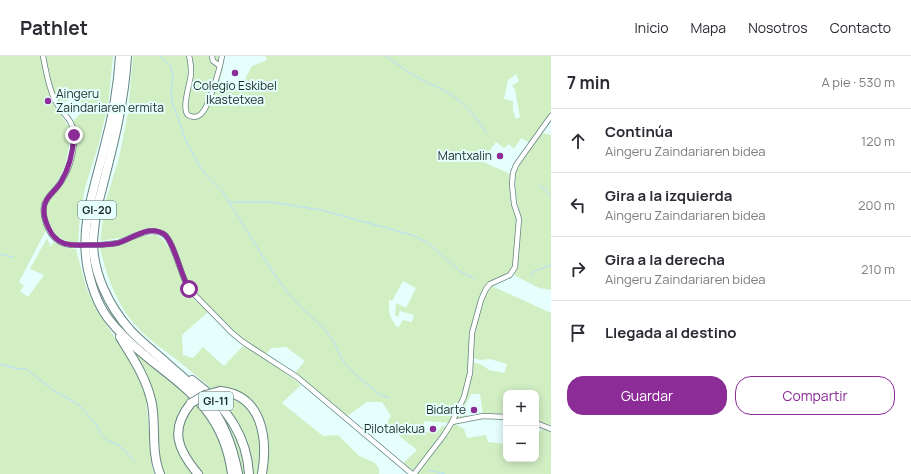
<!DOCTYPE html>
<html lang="es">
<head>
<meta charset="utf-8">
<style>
	body { margin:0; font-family:Manrope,sans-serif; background:#f7f7f7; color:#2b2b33 }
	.controls { position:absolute; right:12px; bottom:12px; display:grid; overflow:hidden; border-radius:8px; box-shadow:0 2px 10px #0003 }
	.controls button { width:36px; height:36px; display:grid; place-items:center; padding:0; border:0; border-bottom:1px solid #e1e1e2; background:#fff; color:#2b2b33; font:20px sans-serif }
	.stop { position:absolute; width:12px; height:12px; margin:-9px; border:3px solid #8c2d97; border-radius:50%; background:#fff }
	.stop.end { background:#8c2d97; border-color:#fff; box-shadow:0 1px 4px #0008 }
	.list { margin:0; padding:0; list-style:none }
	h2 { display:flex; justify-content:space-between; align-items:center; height:52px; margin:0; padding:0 16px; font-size:17px }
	h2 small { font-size:13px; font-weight:400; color:#7c7c81 }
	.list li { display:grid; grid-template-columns:26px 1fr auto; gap:12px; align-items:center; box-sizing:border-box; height:64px; padding:0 16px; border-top:1px solid #e1e1e2 }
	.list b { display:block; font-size:15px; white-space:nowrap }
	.list p { margin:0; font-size:13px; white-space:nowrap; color:#7c7c81 }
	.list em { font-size:13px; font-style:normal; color:#7c7c81 }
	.actions { display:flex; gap:8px; padding:12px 16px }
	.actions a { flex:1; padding:9px 0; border:1px solid #8c2d97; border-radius:16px; text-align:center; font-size:14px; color:#8c2d97 }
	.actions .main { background:#8c2d97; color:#fff }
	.icon { flex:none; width:22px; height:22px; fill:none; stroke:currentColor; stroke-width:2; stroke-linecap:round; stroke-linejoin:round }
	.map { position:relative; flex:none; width:551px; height:418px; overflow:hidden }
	header { display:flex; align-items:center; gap:24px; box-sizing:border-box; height:56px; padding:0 20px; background:#fff; border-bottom:1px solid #e1e1e2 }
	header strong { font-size:19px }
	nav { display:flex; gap:22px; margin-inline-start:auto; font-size:14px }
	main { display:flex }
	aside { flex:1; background:#fff }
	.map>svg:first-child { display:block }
	.green { fill:#d2efc4; fill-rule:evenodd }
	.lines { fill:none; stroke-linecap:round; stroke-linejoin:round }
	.stream { stroke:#b7defd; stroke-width:1 }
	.minor-casing { stroke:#648481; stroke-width:6 }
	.motorway-casing { stroke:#648481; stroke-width:10 }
	.minor { stroke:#fff; stroke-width:4.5 }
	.motorway { stroke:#fff; stroke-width:8 }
	.minor-bridge-casing { stroke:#648481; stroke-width:6; stroke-linecap:butt }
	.motorway-bridge-casing { stroke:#648481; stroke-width:10; stroke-linecap:butt }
	.minor-bridge { stroke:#fff; stroke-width:4.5 }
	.motorway-bridge { stroke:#fff; stroke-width:8 }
	.route { stroke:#8c2d97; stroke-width:5 }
	.poi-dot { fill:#8c2d97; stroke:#e4fffc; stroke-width:1.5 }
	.labels { text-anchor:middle; stroke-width:4; stroke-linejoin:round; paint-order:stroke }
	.shield { fill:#e4fffc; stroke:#5a6b6a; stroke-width:1 }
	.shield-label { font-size:11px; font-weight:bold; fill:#1f2c2b }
	.poi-label { font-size:12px; fill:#1f2c2b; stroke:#e4fffc; text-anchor:end }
</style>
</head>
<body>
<header>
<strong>Pathlet</strong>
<nav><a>Inicio</a><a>Mapa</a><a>Nosotros</a><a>Contacto</a></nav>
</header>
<main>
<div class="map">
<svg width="551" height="418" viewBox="0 0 551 418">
	<rect width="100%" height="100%" fill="#e4fffc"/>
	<g class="green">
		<path d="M0,0H41L47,31L54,49L69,71V90L65,111L55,129L46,140L42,148V159L46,174L19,226L24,230L20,235L28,241L44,219L30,213L47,182L51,191L53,186L67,192L76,193L86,231L97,255L125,297L138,322L146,343L152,410L154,418H0Z"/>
		<path d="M46,0H113L108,49L99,87L85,132L80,160L78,186H69L58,181L48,168L45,154L47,146L66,120L75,72L73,65L85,53L78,42L72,41L60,50L53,34Z"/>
		<path d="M133,0H223V13L218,29L235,34L248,35L246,21L252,10L267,4L265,0H551V58L530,87L521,82L514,93L509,88L504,92L496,86L488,97L479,95L477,103L510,118L511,146L517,162L514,210L510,218L485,234L471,280L469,317L463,340L450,367L424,365V376L436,377L442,370H448L413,416L403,407L417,394L397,378L390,379L385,370L391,360L382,346H367L346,361L294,318L305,305L286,291L271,292L266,299L236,280L192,234L186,224L168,179L158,172H147L120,182L100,185L105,147L119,102L128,57ZM516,18L519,25L512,30L515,33L520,61L516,63L513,55V45L504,43L508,24ZM403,225L416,232L406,252L396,247L395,259L398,261L400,255L414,259L412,266L403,264L398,272C389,261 389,258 389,244L392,245Z"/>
		<path d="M541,77L551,79V234L539,232L514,219L517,211L521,163L516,139L515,119L520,108Z"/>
		<path d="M156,179C174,187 177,220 188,236C193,243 201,249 208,256L182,279L183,299L193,302L203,291L224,310L244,289L282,314L301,329L282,347L323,380L338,379L359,400L375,407L379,413V418H267C268,408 270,397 269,387C267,365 251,332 224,332C220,332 216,333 212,333C198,321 184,309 169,298C159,290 147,282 138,272C117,250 107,222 100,192L118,190L141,180Z"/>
		<path d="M492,230L551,257V372L536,366V337H506V359H483L480,338H471L466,348L467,362L454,364L473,306L482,309L489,314L504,317L507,308L490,303L481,304L473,302C473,281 477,247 492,230Z"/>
		<path d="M130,291L217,339C240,341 253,352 258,375C259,380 262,385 262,390C262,399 260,409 259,418H164C157,397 160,375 157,353C154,330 142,310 130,291Z"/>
		<path d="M455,368L464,373L467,382L486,379L488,386L506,388V403H536V379L543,372L551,376V418H416L451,370Z"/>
	</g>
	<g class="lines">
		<g class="stream">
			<path d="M160,0L171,10L173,23L171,37L173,49L182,73L185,83L198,107L204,117L222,135L274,218L288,237L304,254L322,270L334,286L343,305L356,319L379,338L389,342"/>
			<path d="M386,0C398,9 409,17 422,24C434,30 446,34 457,43C469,52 479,65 487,78"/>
			<path d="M540,129L551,140"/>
			<path d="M229,146H271L321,154L412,179L428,187L461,216L474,222"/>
			<path d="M0,198L13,201"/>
			<path d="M530,219L535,215L551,209"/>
			<path d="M0,308L18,313L25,312L53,334L79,349L95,367L102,379L107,384L120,390L135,406"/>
			<path d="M428,414L445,418"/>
		</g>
		<defs>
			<g id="minor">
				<path d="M43,0C46,14 48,31 55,44C61,58 73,62 74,78C75,96 69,116 58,130C53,137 46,141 44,150C42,160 48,177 56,183C61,188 66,189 73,189"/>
				<path d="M189,0C191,6 191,12 191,18C190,28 182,50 187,58C188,60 191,60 193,61C196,61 199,60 201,58C209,51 220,12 222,0"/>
				<path d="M212,0L213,5L220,10"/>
				<path d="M118,187C128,183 139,177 150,175C155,175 161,176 165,179C174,187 181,220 189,233L232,277L243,286L297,321L412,418"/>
				<path d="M452,366L483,360L506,361"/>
				<path d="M536,367L551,373"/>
				<path d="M414,418L444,379L452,366L464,341L470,317L472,277L481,244L486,233L490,228L510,219L515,211L519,163L514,148L512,128L513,117L516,109L551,60"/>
			</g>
			<g id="motorway">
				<path d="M120,0C118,31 113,60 105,89C95,131 79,170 88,214C92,232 99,252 111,266C157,322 221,334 232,418"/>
				<path d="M127,0C124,53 110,101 97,152C95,163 94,174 93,185C93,218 109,250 130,274C142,287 157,298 170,310C183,321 195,331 206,344C224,365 233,391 238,418"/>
				<path d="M120,281C133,302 147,323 152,348C156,371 151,396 160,418"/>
				<path d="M192,324C223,347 247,378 249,418"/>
				<path d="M220,335C263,339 268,384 262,418"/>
				<path d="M191,347C169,374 178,394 198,418"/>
			</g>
		</defs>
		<use href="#minor" class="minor-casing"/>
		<use href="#motorway" class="motorway-casing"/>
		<use href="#minor" class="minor"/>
		<use href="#motorway" class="motorway"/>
		<defs>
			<path id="minor-bridge" d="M73,189H100L118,187"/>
			<path id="motorway-bridge" d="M191,347L205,339L220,335"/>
		</defs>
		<use href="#minor-bridge" class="minor-bridge-casing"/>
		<use href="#motorway-bridge" class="motorway-bridge-casing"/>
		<use href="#minor-bridge" class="minor-bridge"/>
		<use href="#motorway-bridge" class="motorway-bridge"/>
	</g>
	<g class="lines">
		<path class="route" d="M74,79C73,96 70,111 61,126C56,135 44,141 44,153C43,160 46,167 49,173C58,192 73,189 91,189C99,189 109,189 118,187C132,183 149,168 164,178C174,185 181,220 189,233"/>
	</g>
	<g class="poi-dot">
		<circle cx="235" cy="17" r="4"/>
		<circle cx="48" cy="45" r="4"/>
		<circle cx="500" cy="100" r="4"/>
		<circle cx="474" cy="354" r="4"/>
		<circle cx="433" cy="373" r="4"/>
	</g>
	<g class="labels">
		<g class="shield">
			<rect x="78" y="145" width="38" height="18" rx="3"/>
			<rect x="199" y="336" width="34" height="18" rx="3"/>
		</g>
		<g class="shield-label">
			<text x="97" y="158">GI-20</text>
			<text x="216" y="349">GI-11</text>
		</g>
		<g class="poi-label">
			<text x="235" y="34" text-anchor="middle">Colegio Eskibel<tspan x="235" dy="14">Ikastetxea</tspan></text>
			<text x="56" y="42" text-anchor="start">Aingeru<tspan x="56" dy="14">Zaindariaren ermita</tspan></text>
			<text x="492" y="104">Mantxalin</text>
			<text x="466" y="358">Bidarte</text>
			<text x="425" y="377">Pilotalekua</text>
		</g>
	</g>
</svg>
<div class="controls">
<button>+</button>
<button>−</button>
</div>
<div class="stop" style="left:189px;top:233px"></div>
<div class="stop end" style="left:74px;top:79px"></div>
</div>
<aside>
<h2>7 min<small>A pie · 530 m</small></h2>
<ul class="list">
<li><svg class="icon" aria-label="ahead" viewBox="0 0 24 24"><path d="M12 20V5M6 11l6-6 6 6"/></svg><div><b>Continúa</b><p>Aingeru Zaindariaren bidea</p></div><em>120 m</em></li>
<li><svg class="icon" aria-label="left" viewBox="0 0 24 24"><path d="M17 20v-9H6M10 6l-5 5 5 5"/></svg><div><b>Gira a la izquierda</b><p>Aingeru Zaindariaren bidea</p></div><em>200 m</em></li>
<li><svg class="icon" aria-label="right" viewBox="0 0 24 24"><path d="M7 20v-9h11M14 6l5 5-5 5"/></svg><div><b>Gira a la derecha</b><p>Aingeru Zaindariaren bidea</p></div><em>210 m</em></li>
<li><svg class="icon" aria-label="arrive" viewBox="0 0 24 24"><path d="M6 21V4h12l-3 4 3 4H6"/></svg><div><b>Llegada al destino</b></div></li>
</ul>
<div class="actions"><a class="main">Guardar</a><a>Compartir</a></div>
</aside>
</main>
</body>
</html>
